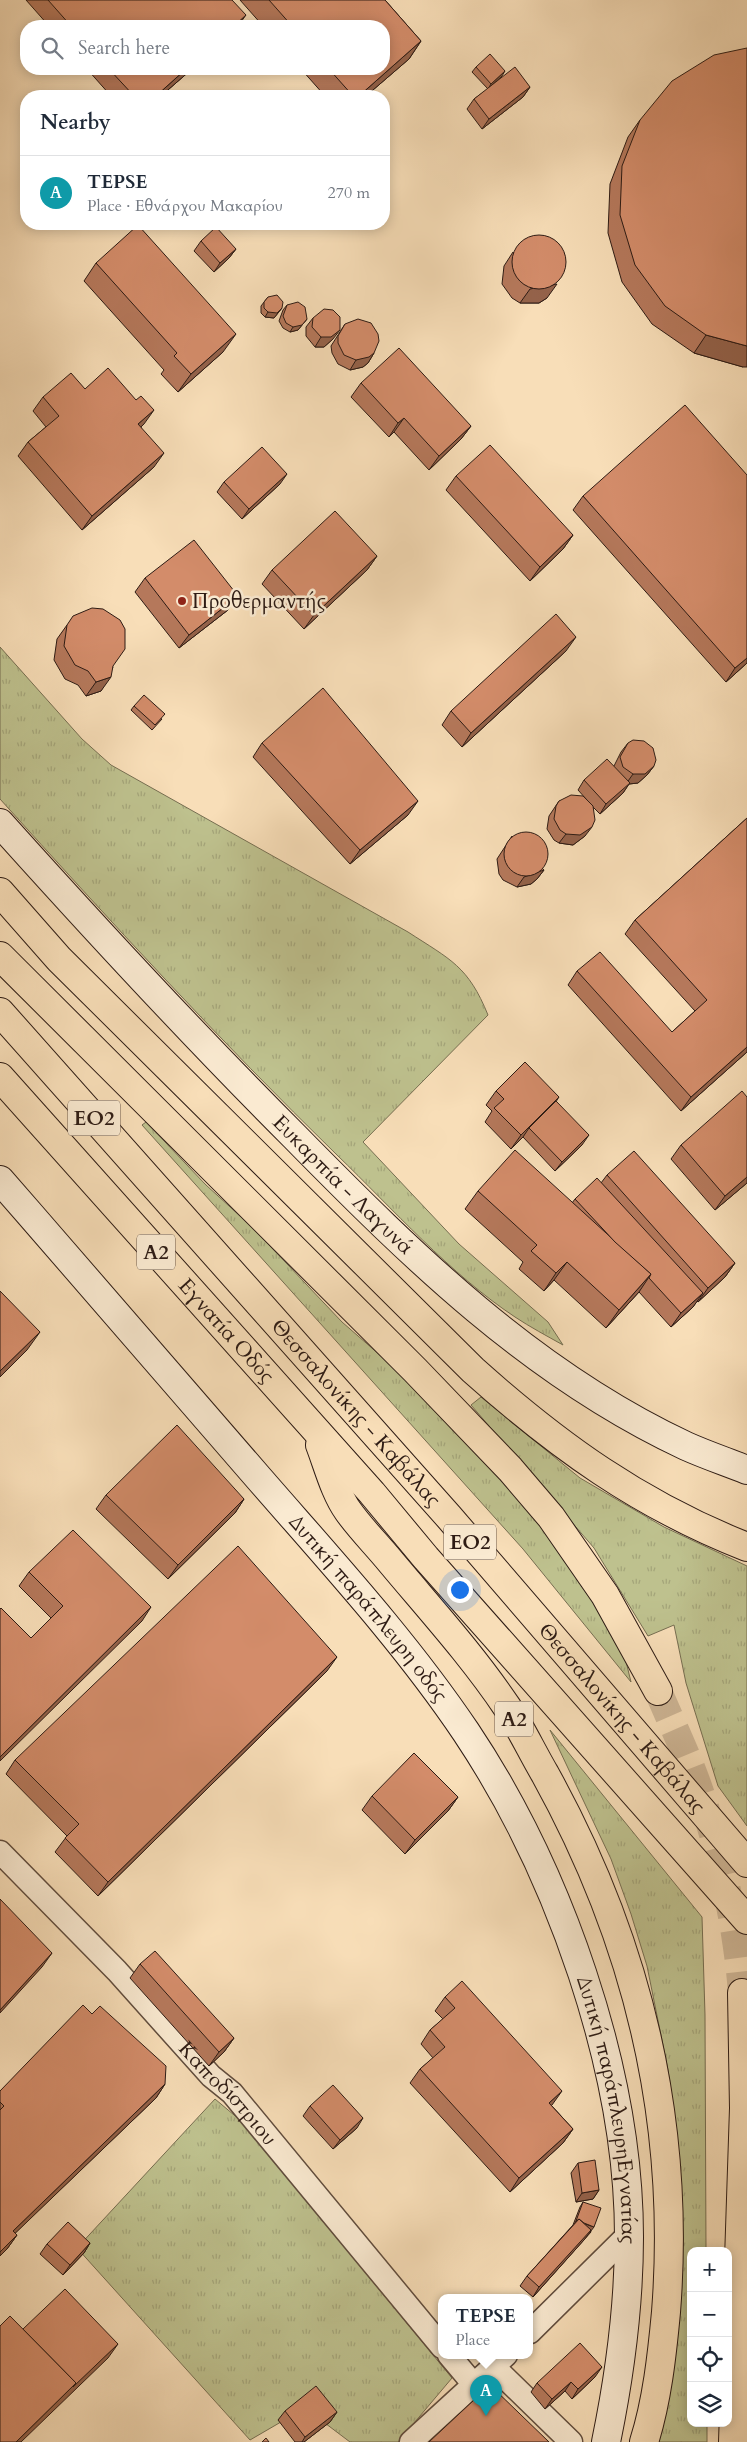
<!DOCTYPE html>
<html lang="en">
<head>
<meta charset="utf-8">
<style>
	body { margin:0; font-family:Cardo,serif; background:#f2f2f3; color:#1f2937 }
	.controls { position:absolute; right:15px; bottom:15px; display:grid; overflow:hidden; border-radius:10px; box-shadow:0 2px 12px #0003 }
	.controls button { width:45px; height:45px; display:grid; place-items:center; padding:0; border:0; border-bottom:1px solid #e0e1e3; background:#fff; color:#1f2937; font:25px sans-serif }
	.you { position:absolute; left:459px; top:1589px; width:18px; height:18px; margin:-12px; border:4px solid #fff; border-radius:50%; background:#1a73e8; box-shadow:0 0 0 8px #1a73e833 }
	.badge { display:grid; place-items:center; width:32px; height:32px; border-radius:50%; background:#b45309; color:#fff; font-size:16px; font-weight:700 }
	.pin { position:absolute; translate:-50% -41px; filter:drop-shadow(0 1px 2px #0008) }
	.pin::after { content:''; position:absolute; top:26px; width:18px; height:15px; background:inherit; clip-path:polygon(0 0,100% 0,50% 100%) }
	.popup { position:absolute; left:438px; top:2294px; width:95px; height:65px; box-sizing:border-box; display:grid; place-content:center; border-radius:10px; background:#fff; filter:drop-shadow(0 1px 4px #0005); font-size:16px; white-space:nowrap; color:#747a83 }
	.popup b { font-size:19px; color:#1f2937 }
	.popup::after { content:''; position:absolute; left:50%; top:100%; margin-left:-10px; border:10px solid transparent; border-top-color:#fff }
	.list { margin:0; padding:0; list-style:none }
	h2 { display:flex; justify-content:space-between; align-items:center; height:65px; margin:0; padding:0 20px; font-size:21px }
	h2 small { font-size:16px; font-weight:400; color:#747a83 }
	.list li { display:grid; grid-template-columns:32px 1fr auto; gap:15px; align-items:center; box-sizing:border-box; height:75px; padding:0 20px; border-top:1px solid #e0e1e3 }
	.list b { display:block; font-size:19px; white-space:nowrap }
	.list p { margin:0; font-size:16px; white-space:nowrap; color:#747a83 }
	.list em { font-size:16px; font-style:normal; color:#747a83 }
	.icon { flex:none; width:28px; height:28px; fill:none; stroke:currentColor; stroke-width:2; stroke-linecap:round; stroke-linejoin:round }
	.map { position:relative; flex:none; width:747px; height:2442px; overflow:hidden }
	.search { position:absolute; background:#fff; box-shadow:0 2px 12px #0003; left:20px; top:20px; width:370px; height:55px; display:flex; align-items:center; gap:12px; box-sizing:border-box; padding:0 18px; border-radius:20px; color:#747a83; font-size:19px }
	.panel { position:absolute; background:#fff; box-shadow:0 2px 12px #0003; left:20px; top:90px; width:370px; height:140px; border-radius:20px }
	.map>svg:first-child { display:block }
	.grass { fill:url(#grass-tufts); stroke:#766e51 }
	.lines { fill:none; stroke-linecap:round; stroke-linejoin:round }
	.highway-tunnel { stroke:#cfb797; stroke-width:28; stroke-dasharray:28 14; stroke-linecap:butt }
	.street-casing { stroke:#604c3d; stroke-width:25 }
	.secondary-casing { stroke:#2d1b14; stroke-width:30 }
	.highway-casing { stroke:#2d1b14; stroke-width:30 }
	.street { stroke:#faead1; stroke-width:22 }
	.secondary { stroke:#faead1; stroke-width:28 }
	.highway { stroke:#f8deb8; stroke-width:28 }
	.wall { fill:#b5785b; stroke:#2d1b14 }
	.shaded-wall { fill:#94624a; stroke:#2d1b14 }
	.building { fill:#d38c6a; stroke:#2d1b14 }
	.poi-dot { fill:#8f2418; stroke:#faead1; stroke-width:2 }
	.labels { text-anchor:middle; stroke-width:5; stroke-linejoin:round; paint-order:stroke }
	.shield { fill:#faead1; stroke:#6a594d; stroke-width:1 }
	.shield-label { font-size:20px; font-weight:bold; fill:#2d1b14 }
	.poi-label { font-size:21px; fill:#2d1b14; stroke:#faead1; text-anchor:start }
	.street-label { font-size:21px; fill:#2d1b14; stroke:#faead1 }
</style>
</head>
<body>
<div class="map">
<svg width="747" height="2442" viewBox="0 0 747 2442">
	<defs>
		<pattern id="grass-tufts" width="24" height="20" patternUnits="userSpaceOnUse" patternTransform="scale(1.25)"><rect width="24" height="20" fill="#bec18e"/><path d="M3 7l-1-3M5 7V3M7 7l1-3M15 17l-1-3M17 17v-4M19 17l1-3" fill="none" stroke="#a4a57a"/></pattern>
	</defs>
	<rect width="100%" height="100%" fill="#f8deb8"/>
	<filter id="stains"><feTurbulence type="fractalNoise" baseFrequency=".004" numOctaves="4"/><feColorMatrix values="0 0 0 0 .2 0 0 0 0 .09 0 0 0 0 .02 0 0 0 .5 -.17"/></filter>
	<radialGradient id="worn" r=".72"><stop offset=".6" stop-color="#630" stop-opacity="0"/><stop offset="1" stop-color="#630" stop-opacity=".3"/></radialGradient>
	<g class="grass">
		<path d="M0,647L82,739L111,765L408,932C451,960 468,966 488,1015L363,1142L459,1244L548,1322L563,1345C547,1336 530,1327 515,1317C450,1274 393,1209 337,1155C220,1041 110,921 0,799Z"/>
		<path d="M146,1122L206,1185L252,1227L342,1322L405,1377L491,1465L538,1520L620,1637L631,1682L523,1549L142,1125Z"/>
		<path d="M481,1397L580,1478L664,1527L747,1566V1826L718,1786L686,1683L674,1625L648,1636L594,1548L471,1405Z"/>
		<path d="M550,1730L702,1917L705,2015L706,2251H691V2423H707V2442H652L680,2183L676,2127L668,2070L647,1966L631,1914L611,1859Z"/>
		<path d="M215,2099L240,2120L452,2378L398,2442H350L305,2408L250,2440L77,2248Z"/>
	</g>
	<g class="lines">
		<path class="highway-tunnel" d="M658,1691C673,1726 690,1761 702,1798C722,1860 737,1927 742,1993"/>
		<defs>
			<g id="street">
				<path id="s1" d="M0,1852L117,1971L211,2076L232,2093L442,2347"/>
				<path d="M530,2332L629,2234"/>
				<path d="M449,2355L475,2386"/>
				<path d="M494,2367L571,2442"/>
				<path d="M411,2442L506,2355"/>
			</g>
			<g id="secondary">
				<path id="s2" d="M0,823C96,930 193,1035 295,1137C413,1257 532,1374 686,1446C706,1455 727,1462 747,1470"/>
				<path id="s3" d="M0,1180C86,1278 171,1377 256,1475C328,1558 404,1640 466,1732C559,1871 629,2069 629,2237C629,2306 620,2374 606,2442"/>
			</g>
			<g id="highway">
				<path d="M0,892L59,959L473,1370C558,1446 640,1505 747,1547"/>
				<path d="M0,956L415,1370L510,1469L551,1517L605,1595L658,1691"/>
				<path id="s4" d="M0,1012L449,1517L747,1863"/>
				<path id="s5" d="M0,1077L372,1493L426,1558L747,1920"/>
				<path d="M320,1445C328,1466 335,1493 348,1511C360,1528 376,1544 390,1561C430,1609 472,1655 507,1707C521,1728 532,1752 545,1774C638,1942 681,2120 666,2312C662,2355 657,2401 644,2442"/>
				<path d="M733,2442L744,2108L742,1993"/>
			</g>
		</defs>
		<use href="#street" class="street-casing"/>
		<use href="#secondary" class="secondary-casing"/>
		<use href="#highway" class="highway-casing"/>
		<use href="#street" class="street"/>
		<use href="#secondary" class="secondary"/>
		<use href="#highway" class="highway"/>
	</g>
	<g class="wall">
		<path d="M26,0H232L238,26H49Z"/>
		<path d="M240,0H385L421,41L409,59L366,96H325L301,69H384V26H263Z"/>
		<path d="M476,67L502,76L489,87H530L523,97L482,129L467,109L474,99L488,89L472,72Z"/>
		<path d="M87,69H192L161,96H111Z"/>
		<path d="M640,120L743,367L694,353L652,324L622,282L608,233L610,184L628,137Z"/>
		<path d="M201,241L236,249L229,258L214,272L194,251Z"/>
		<path d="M513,252L547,298L539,303H520L512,298L502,284L504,266Z"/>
		<path d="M96,263L223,352L178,392L161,374L164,370L84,281Z"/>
		<path d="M268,297L282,308L274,318L265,317L261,313V306Z"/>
		<path d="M287,305L307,319L298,330L290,332L283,328L279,321L283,310Z"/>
		<path d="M313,318L333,339L324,347H315L306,336V327Z"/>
		<path d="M345,324L374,353L368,363L363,367L350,370L338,364L332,353L331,346Z"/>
		<path d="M361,383L471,426L461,439L429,470L394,432L389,437L351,397Z"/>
		<path d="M85,389L144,424L141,427L154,467L82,530L18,456L28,442L46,427L33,411L43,397Z"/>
		<path d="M456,476L573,535L563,549L530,581L446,490Z"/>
		<path d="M224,482L280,484L242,519L217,492Z"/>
		<path d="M583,496L747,663L726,682L573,510Z"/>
		<path d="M377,556L367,570L304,629L262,584L272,570Z"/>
		<path d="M145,578L238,596L228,610L179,648L135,592Z"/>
		<path d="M67,625L113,667L101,691L86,696L78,685L65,679L54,660L57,639Z"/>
		<path d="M566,651L462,747L442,725L451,711Z"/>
		<path d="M134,706L162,719L152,730L131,710Z"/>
		<path d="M262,743L408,815L350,864L253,757Z"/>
		<path d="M628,743L654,766L647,775L638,783L629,784L623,793L600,814L593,807L585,836L573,845L559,843L554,840L547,829L549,816L559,801L587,800L578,790L584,780L614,766L621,752Z"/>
		<path d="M747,818V1052L681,1111L568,985L577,971L672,1032L695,1011L625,934L635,920Z"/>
		<path d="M512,836L544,870L537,879L531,884L517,887L503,880L499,874L497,859Z"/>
		<path d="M496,1091L556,1101L582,1145L555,1171L523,1137L511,1149L485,1122L492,1111L486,1105Z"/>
		<path d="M747,1097V1183L715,1210L671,1159L681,1145Z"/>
		<path d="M607,1175L735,1263L725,1277L698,1302L697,1301L693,1307L671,1327L639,1292L606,1328L554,1280L544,1291L519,1269L523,1262L465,1209L478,1191L572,1203L575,1199L601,1183Z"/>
		<path d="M106,1495L244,1499L235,1513L168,1579L96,1509Z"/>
		<path d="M29,1572L142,1621L31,1638L51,1618L19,1586Z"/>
		<path d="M327,1671L98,1896L55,1852L67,1836L6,1774L15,1760Z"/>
		<path d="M372,1796L458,1797L448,1811L405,1854L362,1810Z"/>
		<path d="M140,1964L234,2038L224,2052L209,2066L130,1978Z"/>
		<path d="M445,1997L552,2106L573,2129L563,2143L510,2192L410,2083L420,2069L433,2058L421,2044L430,2030L443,2019L435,2011Z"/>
		<path d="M165,2084L156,2098L15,2233L17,2235L7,2249L0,2256V2091Z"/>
		<path d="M310,2106L357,2128L333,2149L303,2116Z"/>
		<path d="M578,2163L599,2190L593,2199L576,2202L571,2173Z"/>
		<path d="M583,2202L591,2232L533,2297L520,2286L527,2276L573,2225L580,2207Z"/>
		<path d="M90,2243L84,2253L63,2275L40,2254L47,2244Z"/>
		<path d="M595,2377L572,2399L565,2391L545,2409L531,2392L537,2383Z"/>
		<path d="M285,2411L337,2412L330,2422L304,2442H295L278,2420Z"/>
	</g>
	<g class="shaded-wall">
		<path d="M246,15L238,26H234Z"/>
		<path d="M421,41L409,59L366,96H359Z"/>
		<path d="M186,69H192L161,96H156Z"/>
		<path d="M505,71L502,76L488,89L491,84Z"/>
		<path d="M530,87L523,97L482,129L489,119Z"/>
		<path d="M236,249L229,258L214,272L220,263Z"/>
		<path d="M557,284L547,298L539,303H520L530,289Z"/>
		<path d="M282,308L274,318L265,317L268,312Z"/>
		<path d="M307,319L298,330L290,332L293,327Z"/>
		<path d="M340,330L333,339L324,347H315L321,337Z"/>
		<path d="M236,334L223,352L178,392L191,374Z"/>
		<path d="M706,335L747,346V367H743L694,353Z"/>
		<path d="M374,353L368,363L363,367L350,370L356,360Z"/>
		<path d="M154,410L144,424L129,438L138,424Z"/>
		<path d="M404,418L394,432L389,437L398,423Z"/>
		<path d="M471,426L461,439L429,470L439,456Z"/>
		<path d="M164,453L154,467L82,530L92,516Z"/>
		<path d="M287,474L280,484L242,519L249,509Z"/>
		<path d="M573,535L563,549L530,581L540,567Z"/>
		<path d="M377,556L367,570L304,629L314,615Z"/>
		<path d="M238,596L228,610L179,648L189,635Z"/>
		<path d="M576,637L566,651L462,747L471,733Z"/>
		<path d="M747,658V663L726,682L735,668Z"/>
		<path d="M111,677L101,691L86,696L96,682Z"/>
		<path d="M654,766L647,775L638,783L629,784L623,793L600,814L606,804L626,784L633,774Z"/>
		<path d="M418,801L408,815L350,864L360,850Z"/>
		<path d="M592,827L585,836L573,845L559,843L566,834Z"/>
		<path d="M544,870L537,879L531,884L517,887L524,877Z"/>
		<path d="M747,1047V1052L681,1111L691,1097Z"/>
		<path d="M559,1097L550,1111L529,1128L523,1137L511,1149L521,1135Z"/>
		<path d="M589,1135L582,1145L555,1171L562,1162Z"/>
		<path d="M747,1177V1183L715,1210L725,1196Z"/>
		<path d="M567,1262L554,1280L544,1291L556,1273Z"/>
		<path d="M735,1263L725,1277L698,1302L708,1288Z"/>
		<path d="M651,1274L639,1292L606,1328L619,1310Z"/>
		<path d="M703,1293L693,1307L671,1327L681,1313Z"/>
		<path d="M40,1332L27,1350L0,1377V1371Z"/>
		<path d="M244,1499L235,1513L168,1579L178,1565Z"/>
		<path d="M151,1607L142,1621L0,1761V1757Z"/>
		<path d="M337,1657L327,1671L98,1896L108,1882Z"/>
		<path d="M458,1797L448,1811L405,1854L415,1840Z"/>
		<path d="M52,1953L42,1967L0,2013V2010Z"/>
		<path d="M234,2038L224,2052L209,2066L219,2052Z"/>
		<path d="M165,2084L156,2098L3,2245L13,2231Z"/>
		<path d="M562,2091L552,2105L539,2117L549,2103Z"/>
		<path d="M363,2118L357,2128L333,2149L340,2140Z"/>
		<path d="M573,2129L563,2143L510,2192L519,2178Z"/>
		<path d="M599,2190L593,2199L576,2202L582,2193Z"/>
		<path d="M576,2221L594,2227L584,2240L533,2297L539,2287Z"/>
		<path d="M17,2235L7,2249L0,2256V2252Z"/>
		<path d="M90,2243L84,2253L63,2275L70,2265Z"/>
		<path d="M118,2344L108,2358L21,2442H16L76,2383Z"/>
		<path d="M602,2367L595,2377L572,2399L578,2389Z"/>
		<path d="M571,2382L565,2391L545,2409L552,2399Z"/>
		<path d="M337,2412L330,2422L304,2442H302L305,2437Z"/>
	</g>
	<g class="building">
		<path d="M48,0H232L246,15L234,26H71Z"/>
		<path d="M269,0H385L421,41L359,96H353L329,69H384V26H292Z"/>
		<path d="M747,48V346L706,335L665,306L635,265L620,215L622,166L640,120L672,81L714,55Z"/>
		<path d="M490,54L505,71L491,84L476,67Z"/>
		<path d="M515,67L530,87L489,119L474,99Z"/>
		<path d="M109,69H186L156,96H134Z"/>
		<path d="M138,225L236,334L191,374L174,356L177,353L96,263Z"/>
		<path d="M216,227L236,249L220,263L201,241Z"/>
		<circle cx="539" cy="262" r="27"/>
		<path d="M277,295L283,302L282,308L277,313L268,312L264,308V302L268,297Z"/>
		<path d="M298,302L305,307L307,319L302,325L293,327L286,323L283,316L287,305Z"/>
		<path d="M324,309L333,310L340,317V330L331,337H321L312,327L313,318Z"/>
		<path d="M358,319L371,323L378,334L379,341L374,353L369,357L356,360L344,355L338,343V336L345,324Z"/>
		<path d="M399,348L471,426L439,456L404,418L398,423L361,383Z"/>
		<path d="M108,368L136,400L141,396L154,410L138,424L164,453L92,516L28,442L59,416L43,397L71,373L85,389Z"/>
		<path d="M685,405L747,475V658L735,668L583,496Z"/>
		<path d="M490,445L573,535L540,567L456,476Z"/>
		<path d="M262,447L287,474L249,509L224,482Z"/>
		<path d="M335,511L377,556L314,615L272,570Z"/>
		<path d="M194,540L238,596L189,635L145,578Z"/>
		<path d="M92,608L103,609L120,620L125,629V649L113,666L111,677L96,682L88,671L75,665L64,646L67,625L73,616Z"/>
		<path d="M556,614L576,637L471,733L451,711Z"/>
		<path d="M323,688L418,801L360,850L262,743Z"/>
		<path d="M144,695L165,714L155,725L134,706Z"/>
		<path d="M633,740L644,741L653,748L656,760L654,766L645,774H633L623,767L620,757L628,743Z"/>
		<path d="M607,759L630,783L606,804L584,780Z"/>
		<path d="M571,795L583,796L593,806L595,820L592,827L580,835L566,834L560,830L554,819L556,806L559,801Z"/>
		<path d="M747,818V1047L691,1097L577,971L600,952L672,1032L707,1000L635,920Z"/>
		<circle cx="526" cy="854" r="22"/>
		<path d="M525,1062L559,1097L521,1135L494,1108L504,1099L496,1091Z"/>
		<path d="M742,1091L747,1097V1177L725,1196L681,1145Z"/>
		<path d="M556,1101L589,1135L562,1162L529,1128Z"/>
		<path d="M515,1150L651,1274L619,1310L567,1262L556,1273L531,1251L537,1245L478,1191Z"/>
		<path d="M634,1151L735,1263L708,1288L607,1175Z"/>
		<path d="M597,1178L703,1293L681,1313L649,1278L651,1274L615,1242L575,1199Z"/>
		<path d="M0,1291L40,1332L0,1371Z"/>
		<path d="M177,1425L244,1499L178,1565L106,1495Z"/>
		<path d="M73,1530L151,1607L0,1757V1609L1,1608L31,1638L63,1606L29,1572Z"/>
		<path d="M238,1546L337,1657L108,1882L65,1838L79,1824L15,1760Z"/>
		<path d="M414,1753L458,1797L415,1840L372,1796Z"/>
		<path d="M0,1899L52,1953L0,2010Z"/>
		<path d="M155,1951L234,2038L219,2052L140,1964Z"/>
		<path d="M462,1981L562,2091L549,2103L573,2129L519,2178L420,2069L445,2047L430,2030L455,2008L445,1997Z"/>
		<path d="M83,2005L92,2014L100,2006L166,2066L165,2084L13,2231L17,2235L0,2252V2110L4,2106L0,2102V2091Z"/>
		<path d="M333,2085L363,2118L340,2140L310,2106Z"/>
		<path d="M595,2160L599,2190L582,2193L578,2163Z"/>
		<path d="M583,2202L601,2208L594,2227L584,2223L579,2219L576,2221Z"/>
		<path d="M579,2219L591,2230L539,2287L527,2276Z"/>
		<path d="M68,2222L90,2243L70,2265L47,2244Z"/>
		<path d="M65,2289L118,2344L73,2387L76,2383L23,2329Z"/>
		<path d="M10,2316L76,2383L16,2442H0V2326Z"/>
		<path d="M580,2343L602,2367L578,2389L571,2382L552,2399L537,2383Z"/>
		<path d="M490,2385L549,2442H429Z"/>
		<path d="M316,2386L337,2412L305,2437L285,2411Z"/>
		<path d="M266,2438L269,2442H262Z"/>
	</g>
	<circle class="poi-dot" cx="182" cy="601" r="5"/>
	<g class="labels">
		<g class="shield">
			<rect x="68" y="1100.5" width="52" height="35" rx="4"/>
			<rect x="137" y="1234.5" width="38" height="35" rx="4"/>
			<rect x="444" y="1524.5" width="52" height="35" rx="4"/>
			<rect x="495" y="1701.5" width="38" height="35" rx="4"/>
		</g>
		<g class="shield-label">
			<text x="94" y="1125">ΕΟ2</text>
			<text x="156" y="1259">Α2</text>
			<text x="470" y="1549">ΕΟ2</text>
			<text x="514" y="1726">Α2</text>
		</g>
		<g class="poi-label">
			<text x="192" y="608">Προθερμαντής</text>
		</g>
		<g class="street-label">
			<text dy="7" stroke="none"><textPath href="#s2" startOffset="499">Ευκαρπία - Λαγυνά</textPath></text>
			<text dy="7" stroke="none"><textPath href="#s5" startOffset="340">Εγνατία Οδός</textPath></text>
			<text dy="7" stroke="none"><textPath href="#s4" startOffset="536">Θεσσαλονίκης - Καβάλας</textPath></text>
			<text dy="7" stroke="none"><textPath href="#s3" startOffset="565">Δυτική παράπλευρη οδός</textPath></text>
			<text dy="7" stroke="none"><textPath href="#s4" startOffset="941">Θεσσαλονίκης - Καβάλας</textPath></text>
			<text dy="7" stroke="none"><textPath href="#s1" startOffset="332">Καποδίστριου</textPath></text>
			<text dy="7" stroke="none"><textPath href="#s3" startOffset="1131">Δυτική παράπλευρηΕγνατίας</textPath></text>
		</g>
	</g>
	<rect width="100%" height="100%" filter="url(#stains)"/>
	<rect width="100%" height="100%" fill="url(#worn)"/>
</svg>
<div class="controls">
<button>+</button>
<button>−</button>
<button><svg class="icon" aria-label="locate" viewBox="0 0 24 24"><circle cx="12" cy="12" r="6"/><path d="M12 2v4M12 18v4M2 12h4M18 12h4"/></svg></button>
<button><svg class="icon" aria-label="layers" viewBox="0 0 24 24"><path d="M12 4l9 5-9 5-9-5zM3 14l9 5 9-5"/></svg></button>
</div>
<div class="you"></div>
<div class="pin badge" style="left:486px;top:2416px;background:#0f9aa8">A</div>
<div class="popup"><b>TEPSE</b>Place</div>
<div class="search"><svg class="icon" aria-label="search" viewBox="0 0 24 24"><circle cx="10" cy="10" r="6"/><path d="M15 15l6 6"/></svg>Search here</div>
<section class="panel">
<h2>Nearby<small></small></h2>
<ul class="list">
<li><span class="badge" style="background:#0f9aa8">A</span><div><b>TEPSE</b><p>Place · Εθνάρχου Μακαρίου</p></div><em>270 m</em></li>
</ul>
</section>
</div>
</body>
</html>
